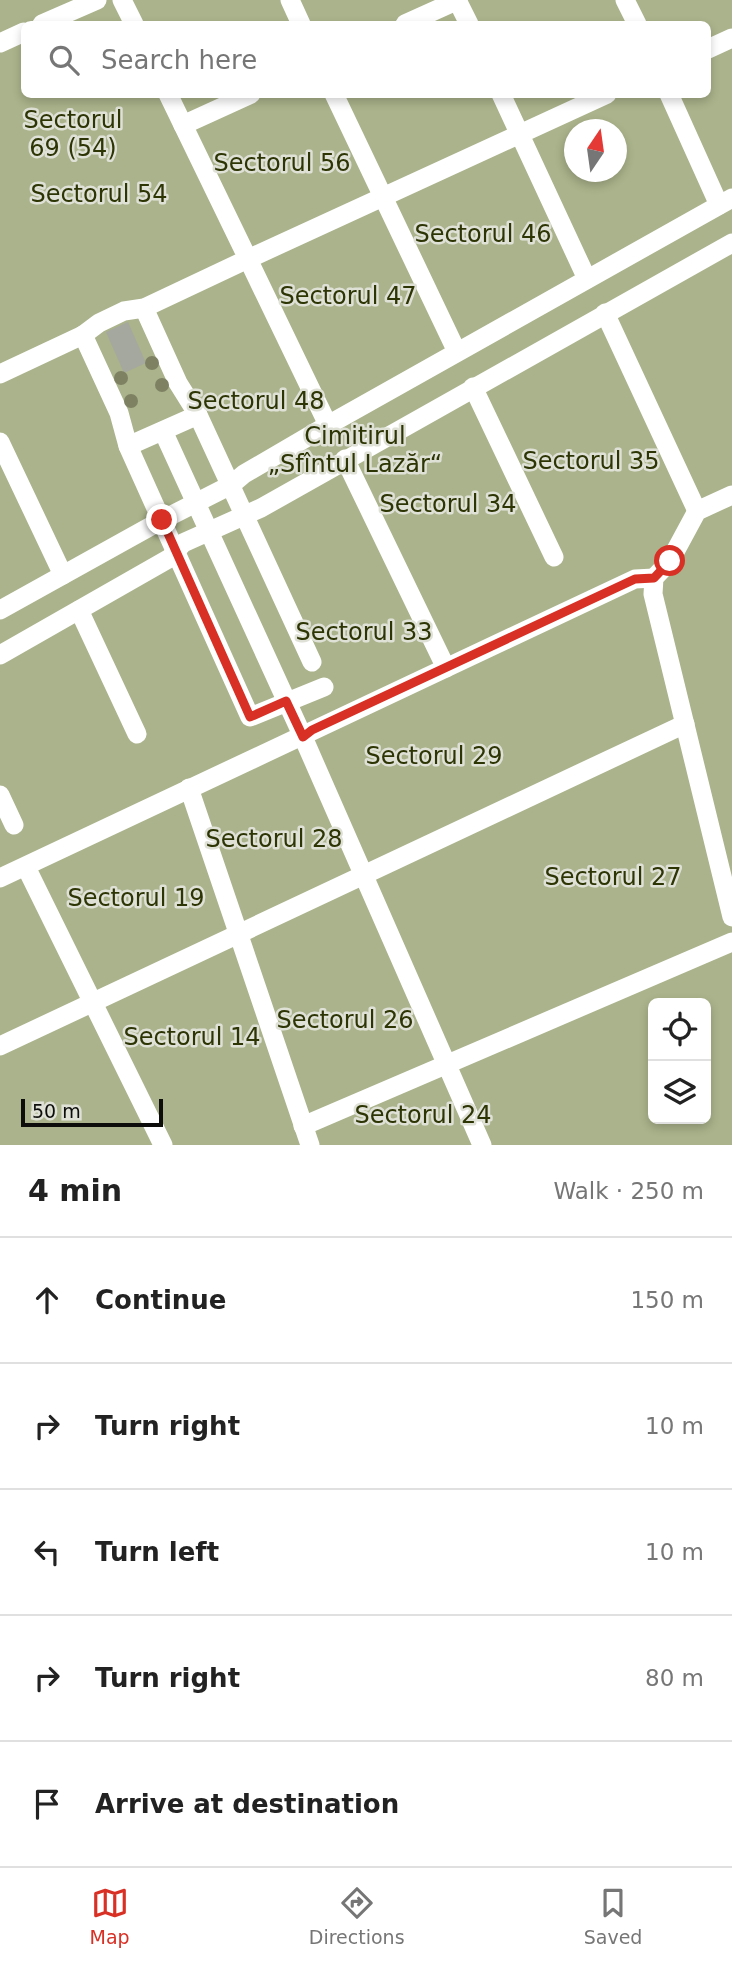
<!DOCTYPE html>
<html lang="en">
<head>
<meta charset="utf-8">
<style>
	body { margin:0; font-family:"DejaVu Sans",sans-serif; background:#f6f6f6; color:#222 }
	.controls { position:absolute; right:21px; bottom:21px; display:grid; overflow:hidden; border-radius:10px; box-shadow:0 4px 10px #0003 }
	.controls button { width:63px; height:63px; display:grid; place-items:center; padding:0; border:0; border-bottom:2px solid #e0e0e0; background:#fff; color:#222; font:35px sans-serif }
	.compass { position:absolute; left:564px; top:119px; width:63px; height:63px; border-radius:50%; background:#fff; box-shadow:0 4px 10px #0003; rotate:13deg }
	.scale { position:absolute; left:21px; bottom:18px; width:142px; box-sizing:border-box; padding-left:7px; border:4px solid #0d0e0b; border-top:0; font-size:19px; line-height:24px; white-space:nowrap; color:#0d0e0b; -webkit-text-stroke:5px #dfe1d7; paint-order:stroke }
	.stop { position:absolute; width:21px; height:21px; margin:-16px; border:5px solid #d93025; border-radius:50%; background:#fff }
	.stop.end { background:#d93025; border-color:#fff; box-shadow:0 2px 7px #0008 }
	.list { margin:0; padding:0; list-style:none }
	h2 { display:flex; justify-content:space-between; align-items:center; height:91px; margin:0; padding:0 28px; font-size:30px }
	h2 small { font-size:23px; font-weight:400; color:#767676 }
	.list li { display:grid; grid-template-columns:46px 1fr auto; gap:21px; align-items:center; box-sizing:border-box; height:126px; padding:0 28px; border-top:2px solid #e0e0e0 }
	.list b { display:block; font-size:26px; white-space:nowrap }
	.list em { font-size:23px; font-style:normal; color:#767676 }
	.icon { flex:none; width:38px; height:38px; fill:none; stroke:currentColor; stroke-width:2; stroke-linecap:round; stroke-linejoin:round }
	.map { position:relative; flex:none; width:732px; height:1145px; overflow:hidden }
	.search { position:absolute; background:#fff; box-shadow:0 4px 10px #0003; left:21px; right:21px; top:21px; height:77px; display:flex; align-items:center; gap:18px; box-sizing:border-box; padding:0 24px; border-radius:10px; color:#767676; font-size:26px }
	.sheet { height:721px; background:#fff }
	nav { display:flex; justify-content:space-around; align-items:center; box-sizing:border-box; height:98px; border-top:2px solid #e0e0e0; background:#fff; font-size:19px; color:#767676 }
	nav a { display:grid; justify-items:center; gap:4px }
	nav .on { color:#d93025 }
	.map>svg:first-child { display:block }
	.green { fill:#aab38b; fill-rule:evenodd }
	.building { fill:#a5a89e }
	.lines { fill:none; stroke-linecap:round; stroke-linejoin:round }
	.minor { stroke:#fff; stroke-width:19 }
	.tree { fill:#7e8263 }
	.route { stroke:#d93025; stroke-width:9 }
	.labels { text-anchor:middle; stroke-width:5; stroke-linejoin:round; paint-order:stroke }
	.park-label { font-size:24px; fill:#2e3504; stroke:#dfe1d7 }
</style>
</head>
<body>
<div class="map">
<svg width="732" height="1145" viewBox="0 0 732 1145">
	<rect width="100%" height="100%" fill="#dfe1d7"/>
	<path class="green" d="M0,0H732V1145H0ZM24,24H708V94H24ZM574,130H616V172H574ZM653,1003H706V1119H653Z"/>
	<path class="building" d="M128,322L146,363L124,373L106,332Z"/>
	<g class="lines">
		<g class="minor">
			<path d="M122,0L134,24"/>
			<path d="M290,0L301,24"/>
			<path d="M457,0L469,24"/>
			<path d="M625,0L637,24"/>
			<path d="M42,24L97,0"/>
			<path d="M405,24L458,0"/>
			<path d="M0,43L24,32"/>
			<path d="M708,49L732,38"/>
			<path d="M334,94L457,352"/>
			<path d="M501,94L587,279"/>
			<path d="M669,94L719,205"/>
			<path d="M183,125L251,94"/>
			<path d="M144,308L178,383L198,415L312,662"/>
			<path d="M605,313L697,511"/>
			<path d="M83,335L119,413L128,446L250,717L324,687"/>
			<path d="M0,374L83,335L99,323L124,311L144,308L248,259L168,94"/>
			<path d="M473,387L554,557"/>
			<path d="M328,425L248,259L607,94"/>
			<path d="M163,431L303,737L482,1145"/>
			<path d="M0,442L63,575"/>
			<path d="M128,446L198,415"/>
			<path d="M345,459L446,668"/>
			<path d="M732,495L697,511L670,561L654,578L653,594L732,917"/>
			<path d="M0,610L162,520L231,485L244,474L328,425L732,198"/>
			<path d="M79,610L137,734"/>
			<path d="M0,655L170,558L183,543L261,508L732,243"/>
			<path d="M189,788L310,1145"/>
			<path d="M0,795L14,825"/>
			<path d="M26,867L163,1145"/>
			<path d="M0,878L635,579L654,578"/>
			<path d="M0,1046L685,724"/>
			<path d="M303,1126L732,942"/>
		</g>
	</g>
	<g class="tree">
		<circle cx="152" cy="363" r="7"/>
		<circle cx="121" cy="378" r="7"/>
		<circle cx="162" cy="385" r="7"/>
		<circle cx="131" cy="401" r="7"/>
	</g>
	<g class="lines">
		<path class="route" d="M162,520L250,717L286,701L303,737L312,730L635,579L654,578L670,561"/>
	</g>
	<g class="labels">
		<g class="park-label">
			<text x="73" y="128">Sectorul<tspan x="73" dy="28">69 (54)</tspan></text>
			<text x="282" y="171">Sectorul 56</text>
			<text x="99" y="202">Sectorul 54</text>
			<text x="483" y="242">Sectorul 46</text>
			<text x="348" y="304">Sectorul 47</text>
			<text x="256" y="409">Sectorul 48</text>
			<text x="355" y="444">Cimitirul<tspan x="355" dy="28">„Sfîntul Lazăr“</tspan></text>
			<text x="591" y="469">Sectorul 35</text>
			<text x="448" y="512">Sectorul 34</text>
			<text x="364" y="640">Sectorul 33</text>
			<text x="434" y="764">Sectorul 29</text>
			<text x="274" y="847">Sectorul 28</text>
			<text x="613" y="885">Sectorul 27</text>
			<text x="136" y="906">Sectorul 19</text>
			<text x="345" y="1028">Sectorul 26</text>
			<text x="192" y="1045">Sectorul 14</text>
			<text x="423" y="1123">Sectorul 24</text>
		</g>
	</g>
</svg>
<div class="controls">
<button><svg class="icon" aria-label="locate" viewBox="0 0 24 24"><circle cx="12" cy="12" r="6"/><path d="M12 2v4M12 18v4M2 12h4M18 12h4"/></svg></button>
<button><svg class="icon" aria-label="layers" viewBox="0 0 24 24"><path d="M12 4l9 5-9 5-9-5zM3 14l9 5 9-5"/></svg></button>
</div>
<svg class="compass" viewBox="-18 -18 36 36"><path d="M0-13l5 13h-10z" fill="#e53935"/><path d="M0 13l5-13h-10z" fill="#767676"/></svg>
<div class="scale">50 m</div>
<div class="stop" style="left:670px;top:561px"></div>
<div class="stop end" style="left:162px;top:520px"></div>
<div class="search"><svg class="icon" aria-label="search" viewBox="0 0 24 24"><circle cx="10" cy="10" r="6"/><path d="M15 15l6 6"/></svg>Search here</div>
</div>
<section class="sheet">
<h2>4 min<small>Walk · 250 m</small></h2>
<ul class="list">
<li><svg class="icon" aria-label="ahead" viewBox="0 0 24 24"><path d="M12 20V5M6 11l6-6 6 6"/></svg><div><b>Continue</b></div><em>150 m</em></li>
<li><svg class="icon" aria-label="right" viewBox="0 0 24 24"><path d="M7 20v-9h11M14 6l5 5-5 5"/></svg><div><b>Turn right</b></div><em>10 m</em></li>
<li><svg class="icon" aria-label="left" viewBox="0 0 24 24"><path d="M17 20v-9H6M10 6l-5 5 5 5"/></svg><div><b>Turn left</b></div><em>10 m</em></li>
<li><svg class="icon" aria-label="right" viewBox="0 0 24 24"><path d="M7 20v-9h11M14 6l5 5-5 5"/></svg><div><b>Turn right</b></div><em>80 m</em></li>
<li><svg class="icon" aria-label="arrive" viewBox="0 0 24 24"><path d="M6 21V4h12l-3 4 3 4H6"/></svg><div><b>Arrive at destination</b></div></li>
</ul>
</section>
<nav>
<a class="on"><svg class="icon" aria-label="map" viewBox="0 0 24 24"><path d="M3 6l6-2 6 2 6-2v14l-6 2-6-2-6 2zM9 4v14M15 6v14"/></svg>Map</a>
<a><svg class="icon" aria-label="directions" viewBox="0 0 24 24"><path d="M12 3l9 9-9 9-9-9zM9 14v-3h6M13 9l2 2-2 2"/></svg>Directions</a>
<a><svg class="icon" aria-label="saved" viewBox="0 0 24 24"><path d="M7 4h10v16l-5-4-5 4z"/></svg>Saved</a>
</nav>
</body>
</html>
